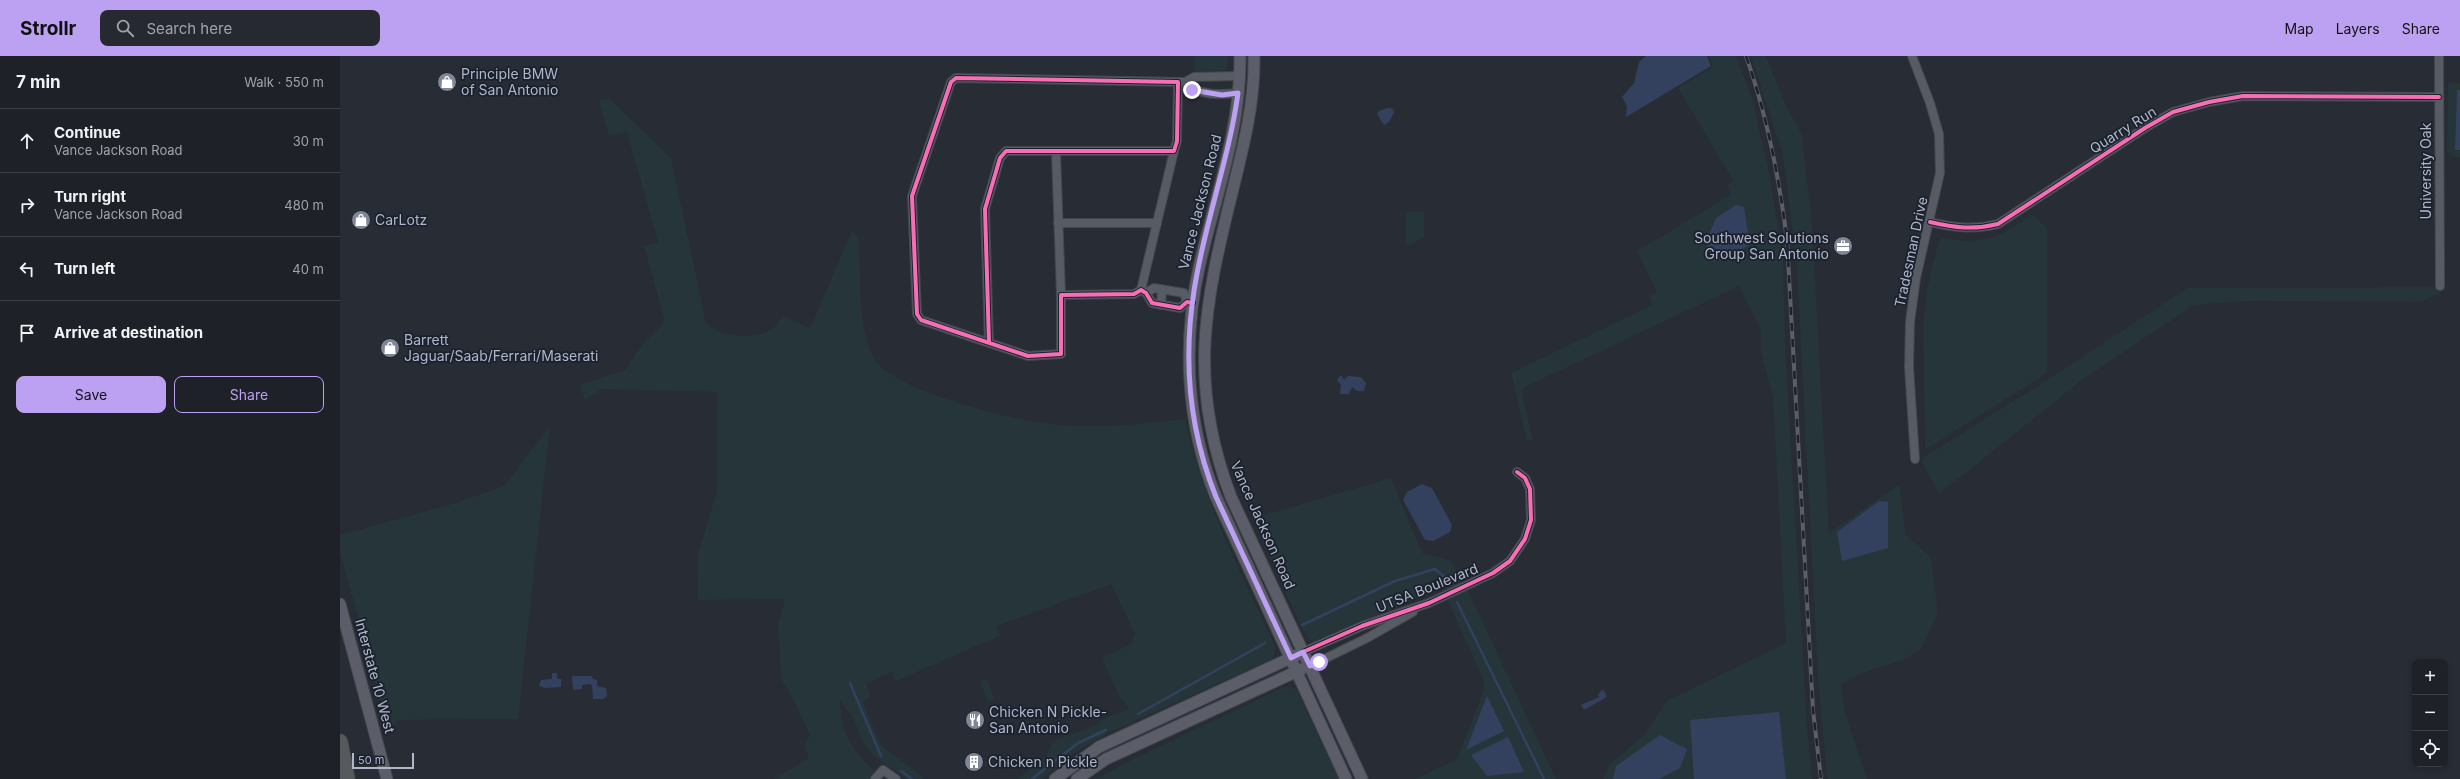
<!DOCTYPE html>
<html lang="en">
<head>
<meta charset="utf-8">
<style>
	body { margin:0; font-family:Inter,sans-serif; background:#26292f; color:#f1f3f6 }
	.controls { position:absolute; right:12px; bottom:12px; display:grid; overflow:hidden; border-radius:8px; box-shadow:0 2px 6px #0003 }
	.controls button { width:36px; height:36px; display:grid; place-items:center; padding:0; border:0; border-bottom:1px solid #3c3e44; background:#1e2127; color:#f1f3f6; font:20px sans-serif }
	.scale { position:absolute; left:12px; bottom:10px; width:62px; box-sizing:border-box; padding-left:4px; border:2px solid #b0b7c7; border-top:0; font-size:11px; line-height:14px; white-space:nowrap; color:#b0b7c7; -webkit-text-stroke:3px #1b212f; paint-order:stroke }
	.stop { position:absolute; width:12px; height:12px; margin:-9px; border:3px solid #bca0f2; border-radius:50%; background:#fff }
	.stop.end { background:#bca0f2; border-color:#fff; box-shadow:0 1px 4px #0008 }
	.list { margin:0; padding:0; list-style:none }
	h2 { display:flex; justify-content:space-between; align-items:center; height:52px; margin:0; padding:0 16px; font-size:17px }
	h2 small { font-size:13px; font-weight:400; color:#a1a3a7 }
	.list li { display:grid; grid-template-columns:26px 1fr auto; gap:12px; align-items:center; box-sizing:border-box; height:64px; padding:0 16px; border-top:1px solid #3c3e44 }
	.list b { display:block; font-size:15px; white-space:nowrap }
	.list p { margin:0; font-size:13px; white-space:nowrap; color:#a1a3a7 }
	.list em { font-size:13px; font-style:normal; color:#a1a3a7 }
	.actions { display:flex; gap:8px; padding:12px 16px }
	.actions a { flex:1; padding:9px 0; border:1px solid #bca0f2; border-radius:8px; text-align:center; font-size:14px; color:#bca0f2 }
	.actions .main { background:#bca0f2; color:#111 }
	.icon { flex:none; width:22px; height:22px; fill:none; stroke:currentColor; stroke-width:2; stroke-linecap:round; stroke-linejoin:round }
	.map { position:relative; flex:none; width:2120px; height:723px; overflow:hidden }
	header { display:flex; align-items:center; gap:24px; box-sizing:border-box; height:56px; padding:0 20px; background:#bca0f2; color:#111 }
	header strong { font-size:19px }
	nav { display:flex; gap:22px; margin-inline-start:auto; font-size:14px }
	.search { width:280px; height:36px; background:#26292f; display:flex; align-items:center; gap:10px; box-sizing:border-box; padding:0 14px; border-radius:8px; color:#a1a3a7; font-size:15px }
	main { display:flex }
	aside { flex:1; background:#1e2127 }
	.map>svg:first-child { display:block }
	.green { fill:#25353a }
	.water { fill:#34415e }
	.lines { fill:none; stroke-linecap:round; stroke-linejoin:round }
	.stream { stroke:#34415e; stroke-width:2.5 }
	.minor-casing { stroke:#44474d; stroke-width:10 }
	.secondary-casing { stroke:#44474d; stroke-width:13 }
	.motorway-casing { stroke:#444850; stroke-width:17 }
	.minor { stroke:#575b63; stroke-width:8 }
	.secondary { stroke:#5b5e68; stroke-width:11 }
	.motorway { stroke:#575a5d; stroke-width:15 }
	.rail-casing { stroke:#5b5e66; stroke-width:4 }
	.rail { stroke:#1b212f; stroke-width:2.5; stroke-dasharray:8; stroke-linecap:butt }
	.cycleway-casing { stroke:#1b212f; stroke-width:6 }
	.cycleway { stroke:#f96db3; stroke-width:4 }
	.route { stroke:#bca0f2; stroke-width:5 }
	.labels { text-anchor:middle; stroke-width:3.5; stroke-linejoin:round; paint-order:stroke }
	.poi-label { font-size:14px; fill:#b0b7c7; stroke:#1b212f; text-anchor:start }
	.street-label { font-size:14px; fill:#b0b7c7; stroke:#1b212f }
</style>
</head>
<body>
<header>
<strong>Strollr</strong>
<div class="search"><svg class="icon" aria-label="search" viewBox="0 0 24 24"><circle cx="10" cy="10" r="6"/><path d="M15 15l6 6"/></svg>Search here</div>
<nav><a>Map</a><a>Layers</a><a>Share</a></nav>
</header>
<main>
<aside>
<h2>7 min<small>Walk · 550 m</small></h2>
<ul class="list">
<li><svg class="icon" aria-label="ahead" viewBox="0 0 24 24"><path d="M12 20V5M6 11l6-6 6 6"/></svg><div><b>Continue</b><p>Vance Jackson Road</p></div><em>30 m</em></li>
<li><svg class="icon" aria-label="right" viewBox="0 0 24 24"><path d="M7 20v-9h11M14 6l5 5-5 5"/></svg><div><b>Turn right</b><p>Vance Jackson Road</p></div><em>480 m</em></li>
<li><svg class="icon" aria-label="left" viewBox="0 0 24 24"><path d="M17 20v-9H6M10 6l-5 5 5 5"/></svg><div><b>Turn left</b></div><em>40 m</em></li>
<li><svg class="icon" aria-label="arrive" viewBox="0 0 24 24"><path d="M6 21V4h12l-3 4 3 4H6"/></svg><div><b>Arrive at destination</b></div></li>
</ul>
<div class="actions"><a class="main">Save</a><a>Share</a></div>
</aside>
<div class="map">
<svg width="2120" height="723" viewBox="0 0 2120 723">
	<rect width="100%" height="100%" fill="#282c34"/>
	<g class="green">
		<path d="M855,0H888L887,14L855,17Z"/>
		<path d="M1369,0H1396L1412,42L1429,116L1443,202L1445,287L1467,670L1472,723H1263L1269,709L1306,677L1326,645L1446,587L1433,342L1421,296V274L1399,230L1181,333L1193,384L1187,385L1171,317L1312,249L1309,241L1317,237L1297,195L1391,139L1387,129L1394,126L1338,32L1373,11Z"/>
		<path d="M1411,0H1426L1443,43L1462,79L1472,170L1489,477L1559,429L1566,479L1591,502L1598,557L1581,593L1561,605L1522,617L1501,628L1504,653L1527,723H1488L1486,711L1478,622L1457,212L1443,99Z"/>
		<path d="M2108,26L2120,27V101H2114L2107,96Z"/>
		<path d="M270,43L331,102L366,267C379,282 416,285 433,272C437,269 440,264 443,260L470,272L512,175L519,182C521,219 517,273 535,304C553,335 685,368 721,369C763,372 804,368 845,363C863,444 901,517 936,592L933,603L768,677L737,695L702,723H678L707,699L713,685L755,670L761,664L789,652L779,640L762,602L791,588L795,578L771,528L657,570L660,580L556,625L552,616L526,628L531,641L523,646L541,689L585,723H566L534,700L524,688L514,664L500,645C501,683 516,699 544,723H434L469,702L464,690L470,679L449,635L441,624L438,569L445,543L358,544L357,501L377,435V336L261,333L245,344L240,329L285,314L302,289L325,266L304,190L318,186L287,76L269,80L259,45Z"/>
		<path d="M1066,156H1084V181L1066,191Z"/>
		<path d="M1693,158L1707,173V317L1585,394L1583,268L1588,229L1598,188L1602,182C1642,190 1661,180 1693,158Z"/>
		<path d="M2111,231L2081,246L1908,245L1854,249L1742,324L1599,438L1582,407L1584,401L1712,321L1847,232Z"/>
		<path d="M210,370L178,663L57,664L49,675L0,496V479L112,448L164,430Z"/>
		<path d="M1051,422L1082,497L1110,504L1131,541L1215,721L1218,723H1075L1117,703L1144,634L1143,623L1102,532L973,586L966,581L917,475L921,460Z"/>
		<path d="M647,623L655,644L648,646L640,625Z"/>
		<path d="M946,630L956,633L999,723H756L797,701Z"/>
	</g>
	<g class="water">
		<path d="M1306,0H1367L1371,10L1286,61L1287,50L1282,41L1294,27L1299,6Z"/>
		<path d="M2117,34H2120V94H2115Z"/>
		<path d="M1048,52L1053,53L1054,57L1049,66L1044,69L1037,58L1039,55Z"/>
		<path d="M1396,149L1404,151L1410,189L1374,206L1366,186L1376,162Z"/>
		<path d="M1001,319L1004,324L1008,320L1021,321L1026,327L1024,335H1017L1012,331L1009,338H1000L1001,329L997,324Z"/>
		<path d="M1082,428L1092,432L1112,469L1110,476L1093,485L1085,484L1063,444L1067,436Z"/>
		<path d="M1539,445L1548,446V492L1502,505L1497,476Z"/>
		<path d="M212,617H217V623H221V631L205,632L199,630L201,624L212,623Z"/>
		<path d="M232,620H252L253,623L257,624V630L266,632L267,640L263,643H253L252,630L250,628L242,629V633L233,634Z"/>
		<path d="M1263,633L1267,641L1244,654L1241,649L1259,641L1258,638Z"/>
		<path d="M1147,640L1164,675L1126,694Z"/>
		<path d="M1439,656L1446,723H1354L1350,664Z"/>
		<path d="M1320,679L1347,693L1340,712L1319,723H1273L1276,710Z"/>
		<path d="M1168,681L1184,716L1147,720L1131,699Z"/>
	</g>
	<g class="lines">
		<g class="stream">
			<path d="M1117,546L1204,723"/>
			<path d="M962,569L1055,525L1095,513L1108,524"/>
			<path d="M510,627L541,700"/>
			<path d="M798,658L925,587"/>
			<path d="M561,715L572,723"/>
			<path d="M692,723L738,687L766,674"/>
		</g>
		<defs>
			<g id="minor">
				<path d="M1572,0L1590,47L1599,78L1600,117L1576,222L1570,266L1569,311L1575,403"/>
				<path d="M2099,0L2100,230"/>
				<path d="M838,26H845L854,21L899,20"/>
				<path d="M845,26C858,40 880,39 898,37"/>
				<path d="M716,96L721,239"/>
				<path d="M1590,166C1615,172 1634,174 1658,168L1805,72L1833,56L1869,46L1903,40L2099,41"/>
				<path d="M718,167H817"/>
				<path d="M801,234L834,95"/>
				<path d="M806,237L814,232L844,237L847,246"/>
				<path d="M821,249L822,234"/>
				<path d="M649,287L645,153L660,102L666,95H834L837,85L838,26L616,22L611,26L572,140L577,258L581,264L688,300L721,298V239L794,238L801,234L806,237L812,247L840,252L847,246L853,247"/>
				<path d="M963,596L1022,570L1089,547L1153,517L1170,505L1185,483L1191,464L1190,433L1185,422L1177,416"/>
				<path d="M970,610L1027,582L1073,556"/>
				<path d="M535,723L543,714L556,723"/>
			</g>
			<g id="secondary">
				<path d="M900,0C901,71 876,139 860,207C842,285 846,367 876,441L1006,723"/>
				<path d="M914,0C915,47 903,92 892,137C864,250 848,328 891,441L1022,723"/>
				<path d="M0,548L47,723"/>
				<path d="M715,723L759,691L957,599"/>
				<path d="M737,723L766,703L962,613"/>
			</g>
			<path id="motorway" d="M0,686L7,723"/>
		</defs>
		<use href="#minor" class="minor-casing"/>
		<use href="#secondary" class="secondary-casing"/>
		<use href="#motorway" class="motorway-casing"/>
		<use href="#minor" class="minor"/>
		<use href="#secondary" class="secondary"/>
		<use href="#motorway" class="motorway"/>
		<defs>
			<path id="rail" d="M1406,0C1427,59 1439,121 1447,184L1473,654L1481,723"/>
		</defs>
		<use href="#rail" class="rail-casing"/>
		<use href="#rail" class="rail"/>
		<defs>
			<g id="cycleway">
				<path d="M1590,166C1615,172 1634,174 1658,168L1805,72L1833,56L1869,46L1903,40L2099,41"/>
				<path d="M649,287L645,153L660,102L666,95H834L837,85L838,26L616,22L611,26L572,140L577,258L581,264L688,300L721,298V239L794,238L801,234L806,237L812,247L840,252L847,246L853,247"/>
				<path d="M963,596L1022,570L1089,547L1153,517L1170,505L1185,483L1191,464L1190,433L1185,422L1177,416"/>
			</g>
		</defs>
		<use href="#cycleway" class="cycleway-casing"/>
		<use href="#cycleway" class="cycleway"/>
	</g>
	<g class="lines">
		<path class="route" d="M852,34L882,39L898,37C889,104 864,168 854,235C843,305 850,376 876,441L951,602L963,596L970,610L979,606"/>
	</g>
	<defs>
		<symbol id="shop-disc" viewBox="-11 -11 22 22"><circle r="9.5" fill="#808694" stroke="#1b212f"/><path d="M-5-2.5h2.3a2.7 3.5 0 0 1 5.4 0H5L5.5 6h-11ZM-1.5-2.5h3a1.5 2.3 0 0 0-3 0Z" fill="#fff"/></symbol>
		<symbol id="office-disc" viewBox="-11 -11 22 22"><circle r="9.5" fill="#808694" stroke="#1b212f"/><path d="M-6-3h4V-5.5h4V-3h4V5H-6ZM-1-4.5V-3h2v-1.5ZM-6 0V1H6V0Z" fill="#fff"/></symbol>
		<symbol id="restaurant-disc" viewBox="-11 -11 22 22"><circle r="9.5" fill="#808694" stroke="#1b212f"/><path d="M-5-6h1v4h1v-4h1v4h1v-4h1v5L-1.5 .5V6h-2V.5L-5-1ZM5-6V6H3V1.5H1.5Q1.5-4 5-6Z" fill="#fff"/></symbol>
		<symbol id="building-disc" viewBox="-11 -11 22 22"><circle r="9.5" fill="#808694" stroke="#1b212f"/><path d="M-4-6H4V6H1V3H-1V6H-4ZM-2.5-4.3h1.7v1.8h-1.7ZM.8-4.3h1.7v1.8H.8ZM-2.5-1h1.7V.8h-1.7ZM.8-1h1.7V.8H.8Z" fill="#fff"/></symbol>
	</defs>
	<g fill-rule="evenodd">
		<use href="#shop-disc" x="96" y="15" width="22" height="22"/>
		<use href="#shop-disc" x="10" y="153" width="22" height="22"/>
		<use href="#office-disc" x="1492" y="179" width="22" height="22"/>
		<use href="#shop-disc" x="39" y="281" width="22" height="22"/>
		<use href="#restaurant-disc" x="624" y="653" width="22" height="22"/>
		<use href="#building-disc" x="623" y="695" width="22" height="22"/>
	</g>
	<g class="labels">
		<g class="poi-label">
			<text x="121" y="23">Principle BMW<tspan x="121" dy="16">of San Antonio</tspan></text>
			<text x="35" y="169">CarLotz</text>
			<text x="1489" y="187" text-anchor="end">Southwest Solutions<tspan x="1489" dy="16">Group San Antonio</tspan></text>
			<text x="64" y="289">Barrett<tspan x="64" dy="16">Jaguar/Saab/Ferrari/Maserati</tspan></text>
			<text x="649" y="661">Chicken N Pickle-<tspan x="649" dy="16">San Antonio</tspan></text>
			<text x="648" y="711">Chicken n Pickle</text>
		</g>
		<g class="street-label">
			<text transform="translate(1783 74) rotate(-32)" y="5">Quarry Run</text>
			<text transform="translate(2086 115) rotate(-90)" y="5">University Oak</text>
			<text transform="translate(860 146) rotate(-76)" y="5">Vance Jackson Road</text>
			<text transform="translate(1571 196) rotate(-78)" y="5">Tradesman Drive</text>
			<text transform="translate(923 469) rotate(66)" y="5">Vance Jackson Road</text>
			<text transform="translate(1087 532) rotate(-22)" y="5">UTSA Boulevard</text>
			<text transform="translate(35 620) rotate(75)" y="5">Interstate 10 West</text>
		</g>
	</g>
</svg>
<div class="controls">
<button>+</button>
<button>−</button>
<button><svg class="icon" aria-label="locate" viewBox="0 0 24 24"><circle cx="12" cy="12" r="6"/><path d="M12 2v4M12 18v4M2 12h4M18 12h4"/></svg></button>
</div>
<div class="scale">50 m</div>
<div class="stop" style="left:979px;top:606px"></div>
<div class="stop end" style="left:852px;top:34px"></div>
</div>
</main>
</body>
</html>
